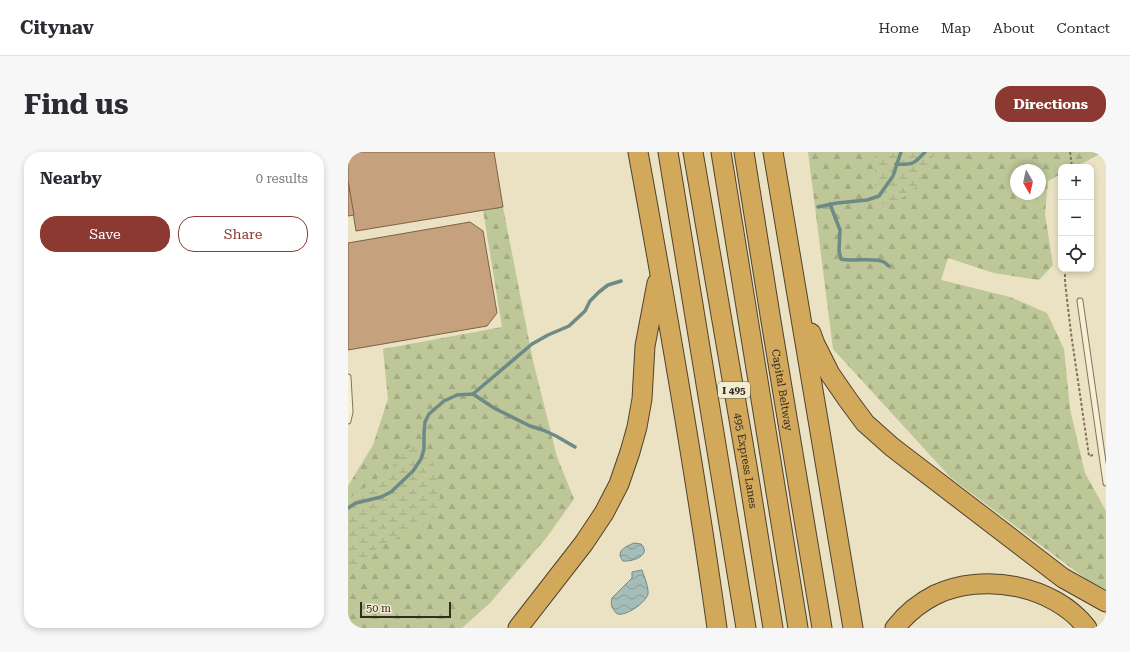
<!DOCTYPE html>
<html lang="en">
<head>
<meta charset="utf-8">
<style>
	body { margin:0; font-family:"Roboto Serif",serif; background:#f7f7f7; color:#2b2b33 }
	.controls { position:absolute; right:12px; top:12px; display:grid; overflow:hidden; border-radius:8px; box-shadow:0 2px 6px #0003 }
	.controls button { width:36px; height:36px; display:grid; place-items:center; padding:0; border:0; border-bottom:1px solid #e1e1e2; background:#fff; color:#2b2b33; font:20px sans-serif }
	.compass { position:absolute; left:662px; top:12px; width:36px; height:36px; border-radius:50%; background:#fff; box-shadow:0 2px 6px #0003; rotate:171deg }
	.scale { position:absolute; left:12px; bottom:10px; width:91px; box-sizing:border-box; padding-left:4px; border:2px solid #342b1e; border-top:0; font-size:11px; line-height:14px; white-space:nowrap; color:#342b1e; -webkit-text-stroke:3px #f2ecd2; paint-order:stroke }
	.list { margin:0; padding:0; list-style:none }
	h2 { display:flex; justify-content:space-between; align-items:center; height:52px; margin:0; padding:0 16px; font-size:17px }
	h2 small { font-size:13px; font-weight:400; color:#7c7c81 }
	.actions { display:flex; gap:8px; padding:12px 16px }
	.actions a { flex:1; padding:9px 0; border:1px solid #8c3931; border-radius:16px; text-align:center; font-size:14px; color:#8c3931 }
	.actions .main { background:#8c3931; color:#fff }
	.icon { flex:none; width:22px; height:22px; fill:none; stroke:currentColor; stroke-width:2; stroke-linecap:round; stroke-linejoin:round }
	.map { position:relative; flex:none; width:758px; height:476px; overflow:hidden; border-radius:16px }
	header { display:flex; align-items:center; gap:24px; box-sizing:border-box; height:56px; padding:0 20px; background:#fff; border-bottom:1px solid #e1e1e2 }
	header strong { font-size:19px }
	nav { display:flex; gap:22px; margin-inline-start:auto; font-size:14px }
	.intro { display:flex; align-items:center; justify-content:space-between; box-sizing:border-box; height:96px; padding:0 24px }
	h1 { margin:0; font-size:28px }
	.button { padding:10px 18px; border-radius:16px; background:#8c3931; color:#fff; font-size:14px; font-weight:700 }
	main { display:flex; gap:24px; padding:0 24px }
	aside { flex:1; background:#fff; border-radius:16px; box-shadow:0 2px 6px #0003 }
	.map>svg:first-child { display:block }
	.forest { fill:url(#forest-firs); fill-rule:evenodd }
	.wetland { fill:url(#wetland-marsh) }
	.water { fill:url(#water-waves); stroke:#6d8a86 }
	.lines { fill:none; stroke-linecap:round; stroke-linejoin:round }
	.stream { stroke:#6d8a86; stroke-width:3.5 }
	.building { fill:#c5a17d; stroke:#7f6144 }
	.lane-casing { stroke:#82745c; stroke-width:7 }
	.highway-casing { stroke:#504230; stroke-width:21 }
	.path { stroke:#82745c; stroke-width:2; stroke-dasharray:3 2; stroke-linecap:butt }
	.lane { stroke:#f5efd6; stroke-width:5 }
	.highway { stroke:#d2a85b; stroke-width:19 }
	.labels { text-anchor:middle; stroke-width:3.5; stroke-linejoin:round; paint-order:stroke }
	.shield { fill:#f2ecd2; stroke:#6d6554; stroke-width:1 }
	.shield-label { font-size:10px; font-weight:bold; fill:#342b1e }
	.street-label { font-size:11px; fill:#342b1e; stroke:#f2ecd2 }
</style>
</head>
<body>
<header>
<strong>Citynav</strong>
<nav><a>Home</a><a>Map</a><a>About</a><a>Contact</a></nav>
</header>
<div class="intro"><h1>Find us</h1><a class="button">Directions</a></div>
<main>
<aside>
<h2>Nearby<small>0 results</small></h2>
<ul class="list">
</ul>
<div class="actions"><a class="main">Save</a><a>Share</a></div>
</aside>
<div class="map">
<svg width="758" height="476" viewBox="0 0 758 476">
	<defs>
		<pattern id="forest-firs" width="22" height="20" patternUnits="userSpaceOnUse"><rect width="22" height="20" fill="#bdc798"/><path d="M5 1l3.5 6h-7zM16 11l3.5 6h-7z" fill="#a3ab83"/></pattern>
		<pattern id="wetland-marsh" width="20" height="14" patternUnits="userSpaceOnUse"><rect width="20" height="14" fill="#bdc798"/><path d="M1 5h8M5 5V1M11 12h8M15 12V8" fill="none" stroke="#a3ab83"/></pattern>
		<pattern id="water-waves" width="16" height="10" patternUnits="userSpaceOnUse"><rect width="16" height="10" fill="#a5bdb8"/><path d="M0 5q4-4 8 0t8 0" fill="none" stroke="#879a95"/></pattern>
	</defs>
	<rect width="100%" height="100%" fill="#eae2c3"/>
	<g class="forest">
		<path d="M460,0H758L752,2L727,15H713V22L700,29L697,62L705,113L691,128L646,121L600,106L593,128L662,145L699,161L716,197L722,257L737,321L758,359V440L750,436L603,326L485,197ZM668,18H692V42H668Z"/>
		<path d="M155,55L185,209L209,305L226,347L199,385L142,451L114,476H0V334L25,293L40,247L35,197L154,175L135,58Z"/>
	</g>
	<g class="wetland">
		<path d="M527,0H587C576,27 566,47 535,52L530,50L527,45Z"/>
		<path d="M71,292C83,299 85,310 88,323C90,335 97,353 87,364C79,374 47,386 34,393C21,401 11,413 0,424V347C14,337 30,327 43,315C53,306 56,295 71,292Z"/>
	</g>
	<g class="water">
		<path d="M286,391L293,392C304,403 285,410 275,409C267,399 277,395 286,391Z"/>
		<path d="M294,418C296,424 301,436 300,442C298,450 279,464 270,462C267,461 266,458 264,455C263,451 263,450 264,446L284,426V420Z"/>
	</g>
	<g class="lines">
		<g class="stream">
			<path d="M548,12C565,13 566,12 577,0"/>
			<path d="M482,52L492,78L491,99L493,107C505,110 527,105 536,110C538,111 539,113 541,114"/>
			<path d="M470,55L489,51L519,48L531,44L545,24L553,0"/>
			<path d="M125,242L184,192L200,183L221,174L237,159L242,149L251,140L260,133L273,129"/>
			<path d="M0,356L8,351L33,345L43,340L65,319L73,307L76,297V281L77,270L81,262L96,249L109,243L125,242L146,256L182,274L195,278L208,284L227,295"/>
		</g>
	</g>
	<g class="building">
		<path d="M0,0H146L155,55L8,79L0,29Z"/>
		<path d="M0,29L6,63L0,64Z"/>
		<path d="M122,70L135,79L149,161L139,174L0,198V91Z"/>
	</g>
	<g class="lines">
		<defs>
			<g id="lane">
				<path d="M732,149L758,331"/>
				<path d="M0,225L2,260L0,269"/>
			</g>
			<g id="highway">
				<path d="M290,0C319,158 347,317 369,476"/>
				<path d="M320,0L398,476"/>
				<path id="s1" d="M345,0L399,314L425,476"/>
				<path d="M373,0L450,476"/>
				<path id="s2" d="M396,0L423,169L474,476"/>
				<path d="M425,0L505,476"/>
				<path d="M463,181L467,192L482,222L500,248L517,271L544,295L715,426L758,450"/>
				<path d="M170,476L236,391L256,361L271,332L282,300L289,275L294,247L297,194L309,131"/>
				<path d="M547,476C558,462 571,451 587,443C635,420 706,433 739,476"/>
			</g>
		</defs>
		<use href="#lane" class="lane-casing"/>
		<use href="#highway" class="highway-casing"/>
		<g class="path">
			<path d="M722,0L724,15"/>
			<path d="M717,117V130L723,181L741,304L745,303"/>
		</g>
		<use href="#lane" class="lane"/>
		<use href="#highway" class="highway"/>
	</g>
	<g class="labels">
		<rect class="shield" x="370" y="230" width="32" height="16" rx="3"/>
		<g class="shield-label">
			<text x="386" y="242">I 495</text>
		</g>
		<g class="street-label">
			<text dy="4" stroke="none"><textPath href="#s2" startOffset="241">Capital Beltway</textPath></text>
			<text dy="4" stroke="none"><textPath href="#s1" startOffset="313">495 Express Lanes</textPath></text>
		</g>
	</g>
</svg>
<div class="controls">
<button>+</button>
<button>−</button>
<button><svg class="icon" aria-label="locate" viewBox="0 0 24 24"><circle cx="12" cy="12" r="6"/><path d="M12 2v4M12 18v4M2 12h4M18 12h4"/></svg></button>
</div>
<svg class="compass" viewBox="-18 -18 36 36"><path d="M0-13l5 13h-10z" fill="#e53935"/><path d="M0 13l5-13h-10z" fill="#7c7c81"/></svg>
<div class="scale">50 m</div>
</div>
</main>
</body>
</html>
